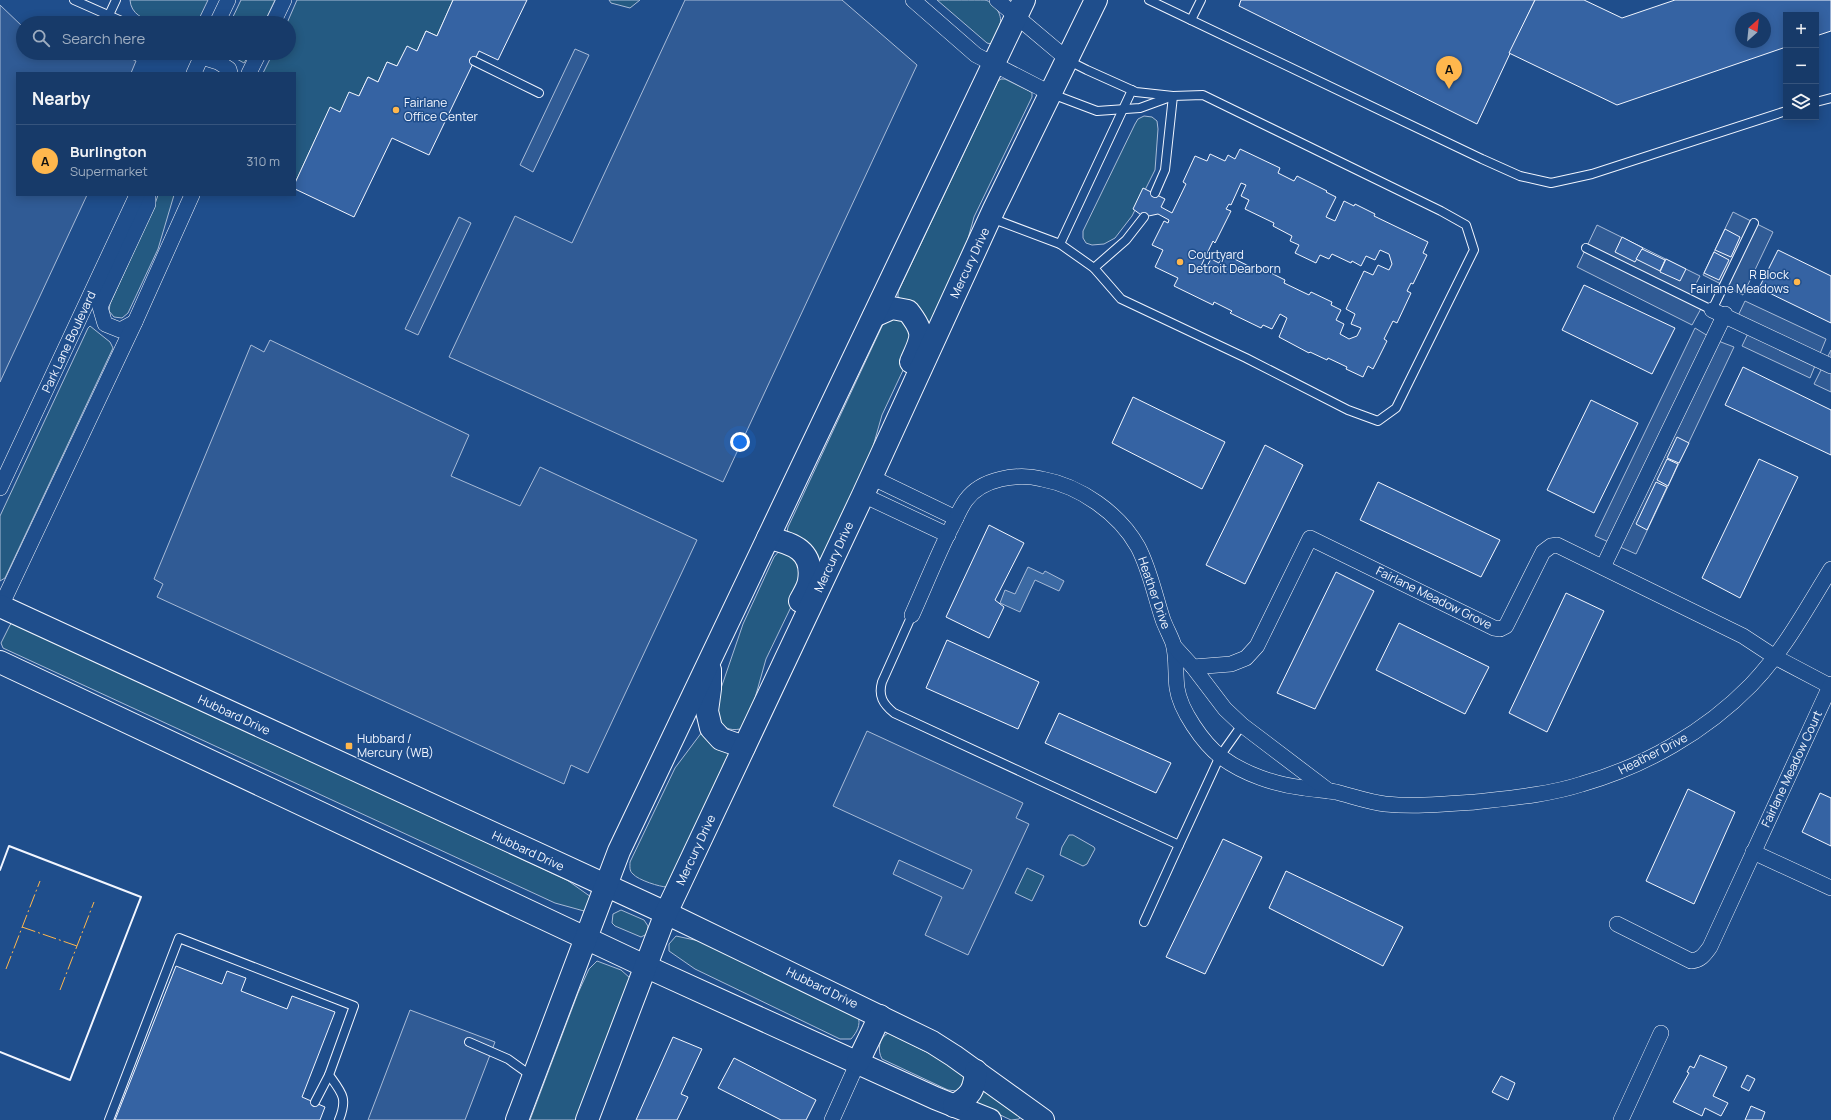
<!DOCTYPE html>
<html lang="en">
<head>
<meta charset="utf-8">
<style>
	body { margin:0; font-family:Manrope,sans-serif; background:#20416f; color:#f1f3f6 }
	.controls { position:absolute; right:12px; top:12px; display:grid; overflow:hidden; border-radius:0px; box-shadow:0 2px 10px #0003 }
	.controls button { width:36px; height:36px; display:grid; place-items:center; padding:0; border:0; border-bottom:1px solid #36547d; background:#173a69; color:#f1f3f6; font:20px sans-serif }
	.compass { position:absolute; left:1735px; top:12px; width:36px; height:36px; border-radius:50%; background:#173a69; box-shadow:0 2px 10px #0003; rotate:27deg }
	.you { position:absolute; left:740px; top:442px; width:14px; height:14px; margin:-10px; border:3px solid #fff; border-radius:50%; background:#1a73e8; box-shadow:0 0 0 6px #1a73e833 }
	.badge { display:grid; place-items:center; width:26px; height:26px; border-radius:50%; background:#ffb74d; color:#111; font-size:13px; font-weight:700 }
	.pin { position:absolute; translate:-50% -33px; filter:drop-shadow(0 1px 2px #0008) }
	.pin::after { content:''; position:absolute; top:21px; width:14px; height:12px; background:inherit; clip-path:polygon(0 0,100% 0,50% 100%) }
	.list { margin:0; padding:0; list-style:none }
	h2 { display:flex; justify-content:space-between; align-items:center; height:52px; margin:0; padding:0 16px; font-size:17px }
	h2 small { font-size:13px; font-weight:400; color:#9eadc0 }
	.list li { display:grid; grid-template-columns:26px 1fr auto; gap:12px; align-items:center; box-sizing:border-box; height:72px; padding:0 16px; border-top:1px solid #36547d }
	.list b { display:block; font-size:15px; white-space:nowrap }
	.list p { margin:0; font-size:13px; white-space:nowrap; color:#9eadc0 }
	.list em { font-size:13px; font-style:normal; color:#9eadc0 }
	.icon { flex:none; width:22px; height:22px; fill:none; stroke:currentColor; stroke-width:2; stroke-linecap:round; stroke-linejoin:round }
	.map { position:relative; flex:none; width:1831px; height:1120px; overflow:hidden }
	.search { position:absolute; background:#173a69; box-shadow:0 2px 10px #0003; left:16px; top:16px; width:280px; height:44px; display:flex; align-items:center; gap:10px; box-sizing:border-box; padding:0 14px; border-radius:22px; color:#9eadc0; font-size:15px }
	.panel { position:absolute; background:#173a69; box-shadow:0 2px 10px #0003; left:16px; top:72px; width:280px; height:124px; border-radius:0px }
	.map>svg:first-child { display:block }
	.green { fill:#245a82; stroke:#a8bbd7 }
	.parking { fill:#305b95; stroke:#a8bbd7 }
	.water { fill:#3b69a3; stroke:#a8bbd7 }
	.building { fill:#3563a3; stroke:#f2f6ff; fill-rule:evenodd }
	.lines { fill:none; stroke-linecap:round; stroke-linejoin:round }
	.lane-casing { stroke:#f2f6ff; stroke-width:10 }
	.street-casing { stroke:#f2f6ff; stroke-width:16 }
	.secondary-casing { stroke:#f2f6ff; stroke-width:24 }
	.lane { stroke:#1f4e8c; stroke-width:8 }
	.street { stroke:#1f4e8c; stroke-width:15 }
	.secondary { stroke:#1f4e8c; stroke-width:22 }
	.wall { stroke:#f2f6ff; stroke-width:2 }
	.power { stroke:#ffb74d; stroke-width:1; stroke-dasharray:14 3 2 3; stroke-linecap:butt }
	.poi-dot { fill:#ffb74d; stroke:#1f4e8c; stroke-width:1.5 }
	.labels { text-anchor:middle; stroke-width:3; stroke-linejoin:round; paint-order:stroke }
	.poi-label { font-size:12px; fill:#f2f6ff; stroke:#1f4e8c; text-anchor:start }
	.street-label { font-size:12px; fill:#f2f6ff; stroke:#1f4e8c }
</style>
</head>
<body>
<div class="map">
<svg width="1831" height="1120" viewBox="0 0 1831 1120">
	<rect width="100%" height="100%" fill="#1f4e8c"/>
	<g class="green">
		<path d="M130,0H208L197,23C178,23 132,28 130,0Z"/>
		<path d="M241,0H275L264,23H230Z"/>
		<path d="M297,0H453L437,36L426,31L417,51L407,47L397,66L387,62L378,82L368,77L359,96L340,112L330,108L295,183V73H263L273,53H289V23H287Z"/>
		<path d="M609,0H640L630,8L611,3Z"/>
		<path d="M937,0C950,0 974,0 985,0C994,2 1003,15 1000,24C998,31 996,39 991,44L987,43Z"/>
		<path d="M226,53H250L244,63Z"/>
		<path d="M1001,79H1005L1029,91L1032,93V97L974,217L958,275L932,325C926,321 924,312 918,307C912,302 904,302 898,297V292L998,81Z"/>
		<path d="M1144,116L1152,117L1157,121L1158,129L1155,170L1132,216L1115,238L1104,244L1092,245L1086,243L1083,238V231L1135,124L1138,119Z"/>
		<path d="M158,195H174L158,249L128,313L122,318L114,317L109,311L110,304L155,204Z"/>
		<path d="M891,317L907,319L913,349L882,415L868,464L820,561L787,532L788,527L884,322Z"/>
		<path d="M90,326L110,342L113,348L5,578L0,581V516L88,328Z"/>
		<path d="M780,550L796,552L803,582L766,659L750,716L744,728C721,735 715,718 718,697L743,624L774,557Z"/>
		<path d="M13,622L567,880L591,897L589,911H584L555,903L3,648L1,643L10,625Z"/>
		<path d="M702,732L733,748L667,887C660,887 638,880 633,874C629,871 630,866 630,862L675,768Z"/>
		<path d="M1069,835H1073L1094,847L1095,849L1087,864L1083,866L1060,855L1062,847Z"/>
		<path d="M1027,868L1044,876L1032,901L1015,893Z"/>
		<path d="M621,910L644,920L648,926L647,934L641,937L615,926L612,923L613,914Z"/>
		<path d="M676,936L704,942L858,1016C861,1025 857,1032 851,1039H840L695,969L669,951V944Z"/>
		<path d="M597,961L621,970L630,978L578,1120H530L578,993L589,969Z"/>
		<path d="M888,1033L965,1071V1083L957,1091L948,1090L882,1059C877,1050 879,1038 888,1033Z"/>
		<path d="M985,1083L1021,1116L1019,1119L1011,1120L977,1104L976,1103Z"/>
	</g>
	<g class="parking">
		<path d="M685,0H842L917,65L723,482L449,357L515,216L572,243Z"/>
		<path d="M0,5L23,27V53H45L49,57L118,53L136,61L131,73H17V195H87L0,382Z"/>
		<path d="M575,49L589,55L533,172L520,165Z"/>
		<path d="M1733,212L1773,232L1743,295L1703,275Z"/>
		<path d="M459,217L471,223L418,335L405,329Z"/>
		<path d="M1597,225L1700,276L1689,297L1703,305L1692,325L1577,267Z"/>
		<path d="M1745,301L1826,339L1810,378L1742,346L1751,327L1736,320Z"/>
		<path d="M1695,328L1713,339L1734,347L1636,554L1595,536Z"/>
		<path d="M270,340L469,435L451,476L520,506L540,467L697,540L588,773L571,765L564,784L157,597L163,584L154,579L251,345L264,352Z"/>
		<path d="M1831,350V392L1814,384Z"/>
		<path d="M867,731L1023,803L1016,818L1029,824L968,955L925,935L942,897L893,874L899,860L963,889L972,870L833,806Z"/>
		<path d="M410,1010L495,1042L465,1120H368Z"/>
	</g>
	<path class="water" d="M1028,567L1043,574L1045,571L1064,581L1059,591L1035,580L1020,612L1000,603L1005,590L1015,594Z"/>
	<g class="building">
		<path d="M453,0H527L498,60L479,51L429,155L392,138L354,217L295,189V183L330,107L340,112L349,92L359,96L368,77L378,82L387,62L397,66L407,46L417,51L426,31L437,36Z"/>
		<path d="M1241,0H1535L1477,124L1239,6Z"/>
		<path d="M1535,0H1584L1622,18L1675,0H1831V31L1816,36V15H1786V47L1617,105L1509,53ZM1741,18H1765V42H1741Z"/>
		<path d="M1240,149L1280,168L1278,173L1294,181L1297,176L1327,191L1326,192L1336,197L1326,217L1335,221L1344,201L1354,206L1355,204L1375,214L1374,216L1428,242L1423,253L1427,255L1413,284L1411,283L1407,291L1411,293L1397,323L1393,321L1384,339L1387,341L1373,369L1368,366L1363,377L1346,369L1347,367L1328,358L1327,360L1310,352L1309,353L1279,337L1287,318L1280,314L1272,329L1263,325L1261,328L1230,313L1232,311L1214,302L1213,305L1174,286L1178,278L1155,267L1163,250L1152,245L1164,221L1168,223L1169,220L1158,214L1144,217L1133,209L1143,188L1165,199L1161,207L1172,213L1186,184L1183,182L1195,156L1207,161L1210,154L1225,161L1228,155L1235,159ZM1241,183L1246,185L1241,196L1249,200L1245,209L1274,223L1273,226L1292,236L1290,241L1299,245L1295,253L1316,263L1320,255L1329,259L1332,254L1351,263L1352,261L1361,266L1366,256L1375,260L1380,250L1389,254L1392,264L1389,270L1378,265L1373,275L1364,271L1346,309L1355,314L1351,324L1361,328L1357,336L1349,339L1340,334L1344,324L1336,320L1341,310L1331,305L1332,302L1311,292L1309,295L1284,283L1285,280L1255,265L1253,268L1224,254L1219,263L1211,259L1206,268L1201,266L1213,241L1215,243L1231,211L1226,209L1229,204L1231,205Z"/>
		<path d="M1725,229L1740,237L1731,257L1715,250Z"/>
		<path d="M1622,237L1643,248L1635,262L1615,252Z"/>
		<path d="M1642,249L1665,260L1660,271L1636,259Z"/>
		<path d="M1778,250L1831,276V323L1759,288Z"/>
		<path d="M1714,252L1729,260L1719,280L1704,273Z"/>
		<path d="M1666,259L1686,269L1680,281L1660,272Z"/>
		<path d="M1584,285L1675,328L1652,374L1562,330Z"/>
		<path d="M1743,367L1831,410V455L1725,405Z"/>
		<path d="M1133,397L1225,442L1202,489L1112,443Z"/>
		<path d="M1591,400L1638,423L1594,513L1547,490Z"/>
		<path d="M1677,437L1689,443L1679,463L1667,458Z"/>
		<path d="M1265,445L1303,465L1245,584L1206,565Z"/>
		<path d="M1667,459L1678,464L1668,486L1657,480Z"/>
		<path d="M1759,459L1798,477L1740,598L1702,578Z"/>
		<path d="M1378,482L1500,540L1481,577L1360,520Z"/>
		<path d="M1656,482L1667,487L1647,530L1636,524Z"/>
		<path d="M989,525L1024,543L995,600L1004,607L989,638L946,617Z"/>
		<path d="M1336,572L1374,591L1315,709L1277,693Z"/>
		<path d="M1566,593L1604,611L1547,732L1509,713Z"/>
		<path d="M1399,623L1489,667L1465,714L1376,670Z"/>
		<path d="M947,640L1039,682L1018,729L926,688Z"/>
		<path d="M1059,713L1171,763L1156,793L1045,743Z"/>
		<path d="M1688,789L1735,812L1694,904L1646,881Z"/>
		<path d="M1820,793L1831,798V846L1802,832Z"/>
		<path d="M1223,839L1262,857L1205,974L1166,957Z"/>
		<path d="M1286,871L1403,927L1383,966L1269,908Z"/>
		<path d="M176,966L222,984L227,971L246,978L241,991L287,1009L292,996L335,1012L302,1097L325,1107L320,1120H115Z"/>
		<path d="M673,1037L702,1049L681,1094L688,1097L677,1120H636Z"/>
		<path d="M1700,1055L1727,1067L1713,1096L1728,1103L1721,1116L1705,1108L1702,1116L1673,1102L1689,1073L1687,1072L1690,1066L1694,1068Z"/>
		<path d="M734,1058L816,1100L806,1120H781L718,1088Z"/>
		<path d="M1747,1075L1755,1079L1749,1091L1741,1087Z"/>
		<path d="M1501,1076L1515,1083L1508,1100L1492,1092Z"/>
		<path d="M1751,1106L1765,1112L1762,1120H1745Z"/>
	</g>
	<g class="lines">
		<defs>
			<g id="lane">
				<path d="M74,0L126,23"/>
				<path d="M1149,0L1482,159L1520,176L1551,183L1592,174L1786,111"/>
				<path d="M109,15L116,0"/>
				<path d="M1191,20L1201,0"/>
				<path d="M1067,60L1087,70L1136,92L1173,96L1165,170L1155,193"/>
				<path d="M474,61L539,93"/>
				<path d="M1816,102L1831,98"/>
				<path d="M991,218L1060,244L1094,268L1121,299L1246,358L1348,410L1378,421L1396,408L1474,250L1466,225L1441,211L1203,95L1173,96L1140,108L1097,111L1052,94"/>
				<path d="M1060,244L1132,90"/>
				<path d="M1586,248L1712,310L1754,223"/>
				<path d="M1094,268L1126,240L1144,217"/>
				<path d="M912,615L882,682C878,696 883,704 894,713L1179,845L1220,756L1242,725"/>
				<path d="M1144,922L1179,845"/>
				<path d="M469,1042L508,1059L533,1077"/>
				<path d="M315,1102L329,1075"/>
				<path d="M109,1120L179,938L354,1006L329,1075C342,1093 348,1098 339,1120"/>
			</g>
			<g id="street">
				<path d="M913,0L976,55L1050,93"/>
				<path d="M997,0L1067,59"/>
				<path d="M217,23L228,0"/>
				<path d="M273,23L284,0"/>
				<path d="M202,57L218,62L229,69L230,73"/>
				<path d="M194,73L203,53"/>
				<path d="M249,73L259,53"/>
				<path d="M1712,310L1831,366"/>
				<path d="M135,322L120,330L105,324L100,307L148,204V195"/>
				<path d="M871,477L956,518"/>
				<path d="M0,488L137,195"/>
				<path d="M863,495L948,535"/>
				<path d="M1603,567L1725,314"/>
				<path d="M1,606L135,322L192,195"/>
				<path d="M912,615C925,586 937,556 951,528C956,519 960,508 966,500C982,478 1018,473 1042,479C1080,486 1119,513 1138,547C1150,570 1155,596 1163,620C1166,628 1170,635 1173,643C1177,657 1175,673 1177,688C1180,710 1203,743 1221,757C1244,774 1276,785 1304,788C1315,790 1325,790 1336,792C1352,796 1369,802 1385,804C1415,807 1446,804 1475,802C1510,798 1548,795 1582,784C1645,766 1705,732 1751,685C1784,651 1806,609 1831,569"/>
				<path d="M1174,646L1193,667L1225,709L1242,725L1329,791"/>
				<path d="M1193,667L1231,664L1246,658L1257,646L1310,538L1494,628L1500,629L1506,626L1543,552L1551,546L1557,545L1743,636L1775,657L1830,686"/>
				<path d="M1753,852L1831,888"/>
				<path d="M1617,924L1691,961C1701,960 1704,955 1710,947L1831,684"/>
				<path d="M832,1120L858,1062"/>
				<path d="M1621,1120L1661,1033"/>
			</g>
			<g id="secondary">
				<path d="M874,316L892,308L908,311C926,334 922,337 911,362"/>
				<path d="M768,538C793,543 814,551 809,581C808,588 803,595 800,601"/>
				<path d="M0,606L666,913L932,1042L954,1056L1043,1120"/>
				<path d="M0,662L647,967L935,1098L990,1120"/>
				<path d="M710,670V689L707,711L711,728L721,739L744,747"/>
				<path d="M858,1062L880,1016"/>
				<path d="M954,1106C971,1095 974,1091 976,1071"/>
				<path d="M517,1120L619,851L1024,0"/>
				<path d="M587,1120L666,913L863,495L994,209L1096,0"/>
			</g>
		</defs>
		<use href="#lane" class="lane-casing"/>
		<use href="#street" class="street-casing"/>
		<use href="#secondary" class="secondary-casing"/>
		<use href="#lane" class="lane"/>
		<use href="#street" class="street"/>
		<use href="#secondary" class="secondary"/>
		<path class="wall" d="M0,870L9,846L141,897L70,1080L0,1052"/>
		<g class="power">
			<path d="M22,927L77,946"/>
			<path d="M6,969L40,881"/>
			<path d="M60,990L94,902"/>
		</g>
	</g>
	<g class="poi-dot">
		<circle cx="396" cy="110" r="4"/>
		<circle cx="1180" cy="262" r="4"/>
		<circle cx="1797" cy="282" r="4"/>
		<rect x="345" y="742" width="8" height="8" rx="2"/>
	</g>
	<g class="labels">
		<g class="poi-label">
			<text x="404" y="107">Fairlane<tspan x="404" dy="14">Office Center</tspan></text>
			<text x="1188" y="259">Courtyard<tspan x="1188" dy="14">Detroit Dearborn</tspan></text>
			<text x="1789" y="279" text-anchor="end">R Block<tspan x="1789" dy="14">Fairlane Meadows</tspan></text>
			<text x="357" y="743">Hubbard /<tspan x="357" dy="14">Mercury (WB)</tspan></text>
		</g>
		<g class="street-label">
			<text transform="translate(970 263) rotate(-65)" y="4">Mercury Drive</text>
			<text transform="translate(69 342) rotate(-65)" y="4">Park Lane Boulevard</text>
			<text transform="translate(834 557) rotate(-65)" y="4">Mercury Drive</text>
			<text transform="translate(1154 593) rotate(71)" y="4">Heather Drive</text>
			<text transform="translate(1434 598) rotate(26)" y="4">Fairlane Meadow Grove</text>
			<text transform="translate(234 715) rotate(25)" y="4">Hubbard Drive</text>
			<text transform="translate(1653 754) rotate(-27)" y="4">Heather Drive</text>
			<text transform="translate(1792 769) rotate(-65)" y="4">Fairlane Meadow Court</text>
			<text transform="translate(696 850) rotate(-65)" y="4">Mercury Drive</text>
			<text transform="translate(528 851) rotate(25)" y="4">Hubbard Drive</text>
			<text transform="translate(822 988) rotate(26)" y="4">Hubbard Drive</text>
		</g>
	</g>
</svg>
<div class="controls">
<button>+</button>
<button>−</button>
<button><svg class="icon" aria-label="layers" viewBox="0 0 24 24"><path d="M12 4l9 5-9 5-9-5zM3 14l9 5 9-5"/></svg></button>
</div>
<svg class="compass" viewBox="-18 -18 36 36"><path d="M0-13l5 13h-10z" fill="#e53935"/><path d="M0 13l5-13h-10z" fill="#9eadc0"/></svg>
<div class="you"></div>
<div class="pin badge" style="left:1449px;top:89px">A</div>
<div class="search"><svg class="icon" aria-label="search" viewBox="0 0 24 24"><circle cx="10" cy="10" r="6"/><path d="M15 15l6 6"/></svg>Search here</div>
<section class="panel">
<h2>Nearby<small></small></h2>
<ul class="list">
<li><span class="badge">A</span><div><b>Burlington</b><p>Supermarket</p></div><em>310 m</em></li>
</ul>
</section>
</div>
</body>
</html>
